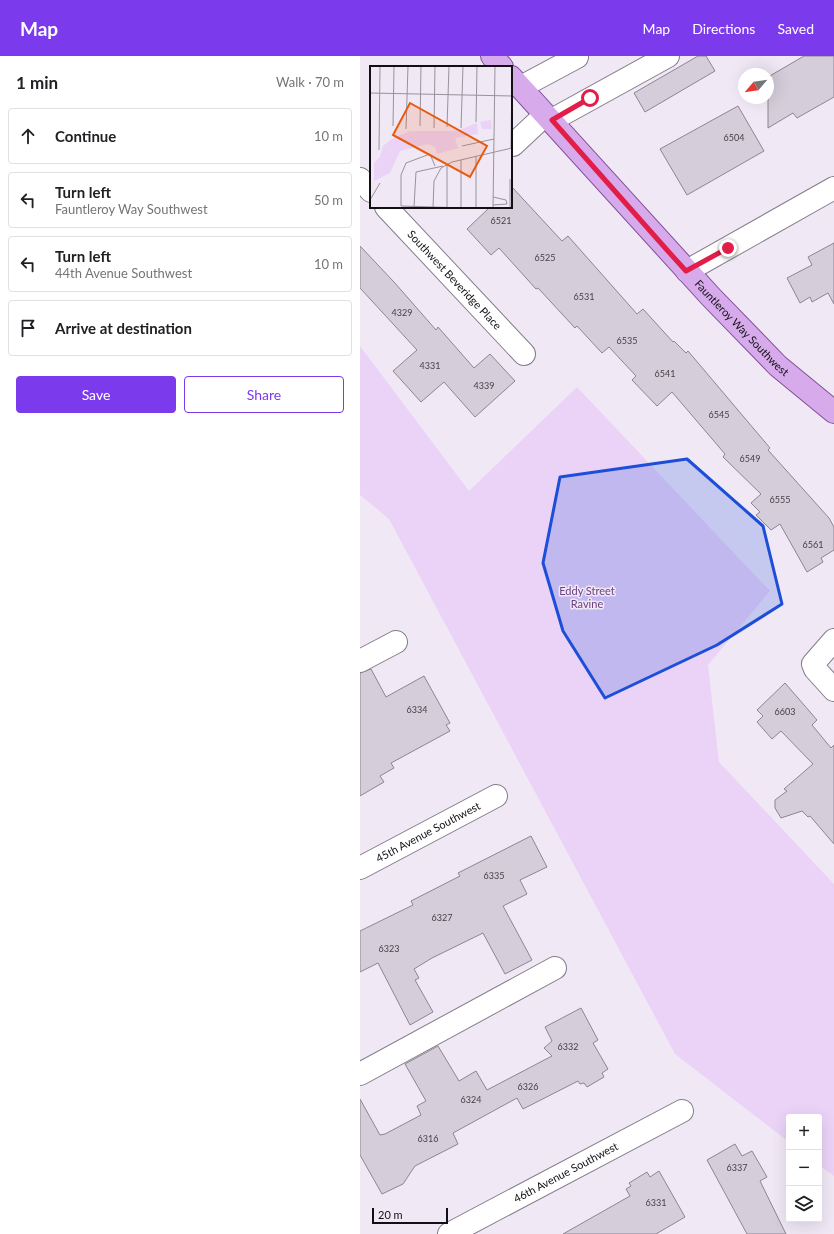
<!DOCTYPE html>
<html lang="en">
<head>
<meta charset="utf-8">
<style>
	body { margin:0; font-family:Lato,sans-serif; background:#f6f6f6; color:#202124 }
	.controls { position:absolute; right:12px; bottom:12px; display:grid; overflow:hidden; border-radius:4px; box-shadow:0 4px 16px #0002 }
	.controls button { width:36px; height:36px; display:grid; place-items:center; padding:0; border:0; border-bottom:1px solid #e0e0e0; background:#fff; color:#202124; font:20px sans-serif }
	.compass { position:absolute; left:378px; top:12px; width:36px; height:36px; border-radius:50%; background:#fff; box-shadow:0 4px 16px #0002; rotate:241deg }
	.scale { position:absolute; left:12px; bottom:10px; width:76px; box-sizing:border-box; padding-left:4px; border:2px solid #131015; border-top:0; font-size:11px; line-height:14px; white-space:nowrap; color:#131015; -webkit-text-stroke:3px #f1e8f6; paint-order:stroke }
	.stop { position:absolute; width:12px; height:12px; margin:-9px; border:3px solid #e11d48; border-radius:50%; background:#fff }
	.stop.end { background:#e11d48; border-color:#fff; box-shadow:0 1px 4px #0008 }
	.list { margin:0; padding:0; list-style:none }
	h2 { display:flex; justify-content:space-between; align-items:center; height:52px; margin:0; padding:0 16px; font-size:17px }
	h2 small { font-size:13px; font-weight:400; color:#757577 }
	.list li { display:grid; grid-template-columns:26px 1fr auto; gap:12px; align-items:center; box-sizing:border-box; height:56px; margin:0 8px 8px; padding:0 8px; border:1px solid #e0e0e0; border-radius:4px }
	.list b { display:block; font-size:15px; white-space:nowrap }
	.list p { margin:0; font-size:13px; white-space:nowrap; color:#757577 }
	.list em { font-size:13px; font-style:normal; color:#757577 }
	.actions { display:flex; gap:8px; padding:12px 16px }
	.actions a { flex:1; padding:9px 0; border:1px solid #7c3aed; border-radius:4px; text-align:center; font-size:14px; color:#7c3aed }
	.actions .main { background:#7c3aed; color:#fff }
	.icon { flex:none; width:22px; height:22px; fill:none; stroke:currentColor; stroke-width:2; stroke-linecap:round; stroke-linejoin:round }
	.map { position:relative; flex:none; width:474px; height:1178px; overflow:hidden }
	header { display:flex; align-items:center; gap:24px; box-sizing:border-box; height:56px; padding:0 20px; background:#7c3aed; color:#fff }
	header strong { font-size:19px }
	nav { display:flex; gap:22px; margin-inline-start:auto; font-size:14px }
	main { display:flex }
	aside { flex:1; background:#fff }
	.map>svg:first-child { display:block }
	.green { fill:#ead3f7 }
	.building { fill:#d6cddb; stroke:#8d8592 }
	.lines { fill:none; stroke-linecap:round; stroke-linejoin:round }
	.minor-casing { stroke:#847c89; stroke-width:24 }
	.major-casing { stroke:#804f98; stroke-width:24 }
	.minor { stroke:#fff; stroke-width:22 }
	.major { stroke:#d6aaeb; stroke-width:22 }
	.route { stroke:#e11d48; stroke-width:5 }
	.marked { fill:#1d4ed8; fill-opacity:0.2; stroke:#1d4ed8; stroke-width:3; stroke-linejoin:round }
	.labels { text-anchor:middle; stroke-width:3; stroke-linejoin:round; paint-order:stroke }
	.number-label { font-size:9px; fill:#443f46 }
	.street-label { font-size:11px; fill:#131015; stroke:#f1e8f6 }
	.park-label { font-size:11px; fill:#6b4081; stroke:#f1e8f6 }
	.inset-road { fill:none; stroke:#98929c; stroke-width:1 }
	.view { fill:#e8590c; fill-opacity:0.15; stroke:#e8590c; stroke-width:2 }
	.inset-edge { fill:none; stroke:#131015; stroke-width:2 }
</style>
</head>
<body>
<header>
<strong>Map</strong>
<nav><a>Map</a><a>Directions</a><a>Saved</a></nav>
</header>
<main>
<aside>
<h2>1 min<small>Walk · 70 m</small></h2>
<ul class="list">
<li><svg class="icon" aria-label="ahead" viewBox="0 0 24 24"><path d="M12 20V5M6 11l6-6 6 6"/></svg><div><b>Continue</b></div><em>10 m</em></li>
<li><svg class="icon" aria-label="left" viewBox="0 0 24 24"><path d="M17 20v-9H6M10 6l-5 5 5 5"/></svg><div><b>Turn left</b><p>Fauntleroy Way Southwest</p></div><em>50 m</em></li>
<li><svg class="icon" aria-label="left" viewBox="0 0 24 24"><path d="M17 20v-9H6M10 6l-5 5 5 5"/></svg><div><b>Turn left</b><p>44th Avenue Southwest</p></div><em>10 m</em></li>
<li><svg class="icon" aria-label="arrive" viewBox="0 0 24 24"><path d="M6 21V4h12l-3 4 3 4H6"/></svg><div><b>Arrive at destination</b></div></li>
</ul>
<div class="actions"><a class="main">Save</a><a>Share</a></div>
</aside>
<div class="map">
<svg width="474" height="1178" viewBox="0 0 474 1178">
	<rect width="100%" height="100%" fill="#f1e8f6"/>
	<path class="green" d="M0,290L109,435L217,331L410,535L348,609L359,706L474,828V1120L459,1109V1061H429V1086L315,998L29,463L0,439Z"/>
	<g class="building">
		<path d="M338,0H346L355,15L285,56L274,37Z"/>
		<path d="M444,0H474V41L437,62L433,57L408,72V21Z"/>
		<path d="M378,50L404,95L327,139L300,93Z"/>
		<path d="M151,130L202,185L208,180L277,258L283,253L313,286L314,285L326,297L328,295L410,392L408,394L469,462L474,471V494L461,502L463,506L447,516L420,468L411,474L396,459L400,456L391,447L401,438L363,401L365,398L312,336L297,350L272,324L276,320L249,291L242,297L217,270L215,272L178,232L176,233L139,192L131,199L107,173L130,151H151Z"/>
		<path d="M474,187V248L468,237L452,246L450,241L440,247L427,222L452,209L448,201Z"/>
		<path d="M0,190L34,226L76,274L78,271L114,312L130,298L155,325L115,361L84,326L61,346L33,315L57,294L0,232Z"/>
		<path d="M11,613L26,641L64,620L90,667L86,669L90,675L31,707L34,712L20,720L24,726L0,740V617Z"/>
		<path d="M425,627L457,664L452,669L471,692L474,689V788L450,760L448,761L442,755L421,762L415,752V744L427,735L424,733L453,708L421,675L412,683L397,666L403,660L397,654Z"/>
		<path d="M171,780L187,811L160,824L167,838L143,850L172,904L145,918L123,877L72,902L54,913L59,922L55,924L73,956L50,969L18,907L0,916V875L53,849L51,845L100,820L98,817Z"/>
		<path d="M221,952L238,984L233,987L248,1013L242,1017L244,1021L227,1031L224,1027L220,1028L218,1025L163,1053L157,1042L93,1077L98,1088L55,1110L43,1128L22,1138L0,1099V1043L20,1079L25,1078L61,1059L57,1050L66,1045L45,1008L78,990L99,1025L116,1015L127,1034L192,1000L184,992L192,985L185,971Z"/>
		<path d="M375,1088L382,1100L392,1095L407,1121L400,1125L426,1178H387L347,1104Z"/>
		<path d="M299,1115L325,1161L296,1178H203L270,1140L266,1133L271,1130L269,1127L287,1116L290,1121Z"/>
	</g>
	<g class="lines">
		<defs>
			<g id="minor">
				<path d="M161,31L217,1"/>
				<path d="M192,64L308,0"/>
				<path d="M153,89L185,59"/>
				<path d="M0,123L11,135"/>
				<path id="s1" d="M26,151L164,298"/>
				<path d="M327,215L474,132"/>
				<path d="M474,584L453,608L455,613L474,634"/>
				<path d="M0,605L36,586"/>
				<path id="s2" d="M0,812L136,740"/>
				<path d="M0,1018L195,912"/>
				<path id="s3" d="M89,1178L322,1055"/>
			</g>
			<g id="major">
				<path d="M132,0L142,11"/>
				<path id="s4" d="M151,21L351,241L418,310L474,356"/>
			</g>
		</defs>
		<use href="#minor" class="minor-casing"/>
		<use href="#major" class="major-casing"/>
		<use href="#minor" class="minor"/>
		<use href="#major" class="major"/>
	</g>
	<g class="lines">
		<path class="route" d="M230,42L192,64L307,194L326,215L368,192"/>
	</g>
	<path class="marked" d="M327,403L403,470L422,548L357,589L245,642L203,575L183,507L200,421Z"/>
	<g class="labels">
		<g class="number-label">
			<text x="374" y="85">6504</text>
			<text x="141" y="168">6521</text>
			<text x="185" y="205">6525</text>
			<text x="224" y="244">6531</text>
			<text x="42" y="260">4329</text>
			<text x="267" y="288">6535</text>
			<text x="70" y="313">4331</text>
			<text x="305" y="321">6541</text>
			<text x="124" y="333">4339</text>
			<text x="359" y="362">6545</text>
			<text x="390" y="406">6549</text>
			<text x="420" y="447">6555</text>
			<text x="453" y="492">6561</text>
			<text x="57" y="657">6334</text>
			<text x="425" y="659">6603</text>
			<text x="134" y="823">6335</text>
			<text x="82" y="865">6327</text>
			<text x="29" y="896">6323</text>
			<text x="208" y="994">6332</text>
			<text x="168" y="1034">6326</text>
			<text x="111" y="1047">6324</text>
			<text x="68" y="1086">6316</text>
			<text x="377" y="1115">6337</text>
			<text x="296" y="1150">6331</text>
		</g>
		<g class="street-label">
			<text dy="4" stroke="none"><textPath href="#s1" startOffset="100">Southwest Beveridge Place</textPath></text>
			<text dy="4" stroke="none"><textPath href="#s4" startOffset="341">Fauntleroy Way Southwest</textPath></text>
			<text dy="4" stroke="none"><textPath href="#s2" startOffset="77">45th Avenue Southwest</textPath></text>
			<text dy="4" stroke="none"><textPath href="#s3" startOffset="132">46th Avenue Southwest</textPath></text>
		</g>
		<g class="park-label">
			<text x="227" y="539">Eddy Street<tspan x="227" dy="13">Ravine</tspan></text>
		</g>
	</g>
	<g transform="translate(10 10)">
		<rect width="142" height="142" fill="#f1e8f6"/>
		<path d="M121,54L122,63H112L110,56ZM107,57L108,68L85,72L88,82L67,88L65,81L58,78L30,85L20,107L4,115V97L10,91L13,80L22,73L40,65H86Z" fill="#ead3f7"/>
		<path class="inset-road" d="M0,27L142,30M106,56L107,0M23,60L24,0M50,60L51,0M77,61L79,0M64,62L65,0M91,62L93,0M36,63L38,0M92,80L124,73M141,82L142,0M9,84L10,0M91,94V142M77,99V142M65,100L60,88L36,97L31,109V140L96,142M0,134L10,117M123,139L137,138L136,134L123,131M44,141L46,106L73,100M63,142L64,115L71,102L82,96L142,82M106,142V91M123,142L125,0M140,142V113"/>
		<path class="view" d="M40,37L117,80L100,111L23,69Z"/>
		<rect width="142" height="142" class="inset-edge"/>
	</g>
</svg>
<div class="controls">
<button>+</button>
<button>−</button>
<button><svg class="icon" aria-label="layers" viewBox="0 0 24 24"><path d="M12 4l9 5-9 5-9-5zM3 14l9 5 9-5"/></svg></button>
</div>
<svg class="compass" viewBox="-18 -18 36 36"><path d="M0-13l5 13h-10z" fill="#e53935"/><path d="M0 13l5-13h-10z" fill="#757577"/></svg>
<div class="scale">20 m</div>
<div class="stop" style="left:230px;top:42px"></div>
<div class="stop end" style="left:368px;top:192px"></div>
</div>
</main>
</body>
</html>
